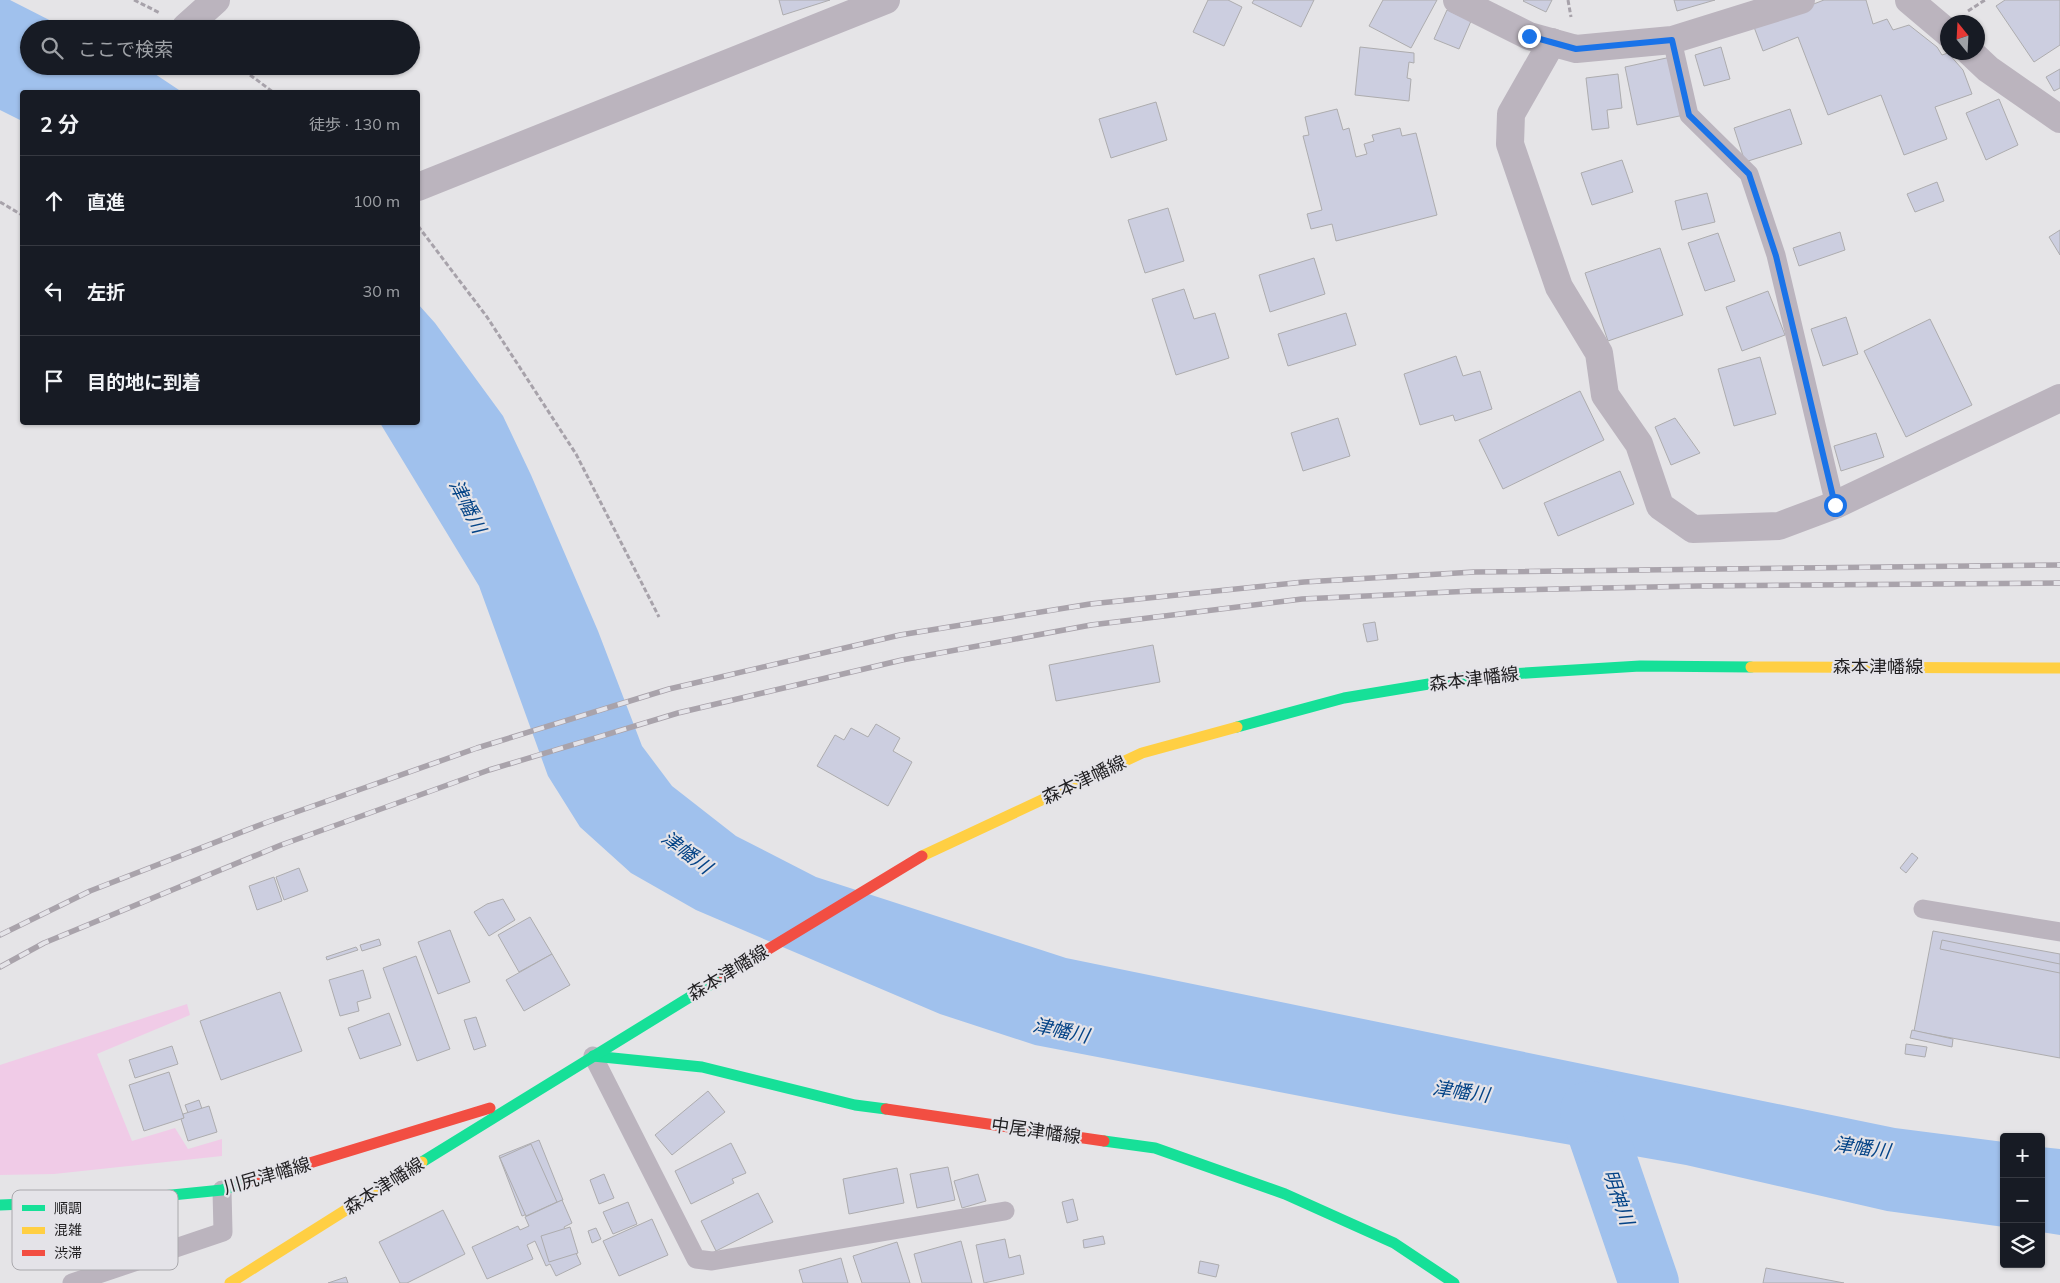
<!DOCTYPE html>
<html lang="ja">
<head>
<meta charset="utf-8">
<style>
	body { margin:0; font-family:Mulish,"Noto Sans JP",sans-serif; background:#20242c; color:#f1f3f6 }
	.controls { position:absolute; right:15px; bottom:15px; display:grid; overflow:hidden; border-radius:5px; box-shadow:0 1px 4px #0004 }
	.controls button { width:45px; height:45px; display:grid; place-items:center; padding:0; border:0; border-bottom:1px solid #363941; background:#171b24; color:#f1f3f6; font:25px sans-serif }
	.compass { position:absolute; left:1940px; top:15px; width:45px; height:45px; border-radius:50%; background:#171b24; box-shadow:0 1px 4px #0004; rotate:342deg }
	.stop { position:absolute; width:15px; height:15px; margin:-11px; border:4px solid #1a73e8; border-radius:50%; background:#fff }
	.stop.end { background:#1a73e8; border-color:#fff; box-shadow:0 1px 5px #0008 }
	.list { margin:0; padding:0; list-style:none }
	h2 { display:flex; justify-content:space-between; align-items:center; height:65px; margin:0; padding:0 20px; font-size:21px }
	h2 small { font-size:16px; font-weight:400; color:#9ea1a6 }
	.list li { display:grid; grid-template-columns:32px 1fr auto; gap:15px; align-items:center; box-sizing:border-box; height:90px; padding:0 20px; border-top:1px solid #363941 }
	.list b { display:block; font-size:19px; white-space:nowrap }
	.list em { font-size:16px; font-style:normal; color:#9ea1a6 }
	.icon { flex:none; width:28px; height:28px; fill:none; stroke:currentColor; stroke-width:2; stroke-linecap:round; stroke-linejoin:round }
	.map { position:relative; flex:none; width:2060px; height:1283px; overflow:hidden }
	.search { position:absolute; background:#171b24; box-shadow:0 1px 4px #0004; left:20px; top:20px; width:400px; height:55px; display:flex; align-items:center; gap:12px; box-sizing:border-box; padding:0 18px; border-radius:28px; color:#9ea1a6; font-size:19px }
	.panel { position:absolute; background:#171b24; box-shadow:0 1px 4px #0004; left:20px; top:90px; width:400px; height:335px; border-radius:5px }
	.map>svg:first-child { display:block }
	.green { fill:#f0cbe7 }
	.water { fill:#a0c1ed }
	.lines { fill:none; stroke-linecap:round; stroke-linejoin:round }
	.river { stroke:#a0c1ed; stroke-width:60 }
	.building { fill:#cccee0; stroke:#adacae }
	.path { stroke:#a7a2aa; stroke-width:3; stroke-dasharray:5 2.5; stroke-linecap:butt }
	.lane { stroke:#bbb4be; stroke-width:19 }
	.street { stroke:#bbb4be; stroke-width:28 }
	.fast { stroke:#16e098; stroke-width:11 }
	.slow { stroke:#ffcf43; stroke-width:11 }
	.jam { stroke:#f24e42; stroke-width:11 }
	.rail-casing { stroke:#a9a3ab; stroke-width:5.5 }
	.rail { stroke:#e4e3e8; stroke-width:4; stroke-dasharray:11; stroke-linecap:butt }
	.route { stroke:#1a73e8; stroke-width:6 }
	.labels { text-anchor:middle; stroke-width:4.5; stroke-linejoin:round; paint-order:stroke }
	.street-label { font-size:18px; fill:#201f21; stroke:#e4e3e8 }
	.water-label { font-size:19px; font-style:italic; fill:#054487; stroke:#e4e3e8 }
	.key { fill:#e4e3e8; stroke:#a9a8ac; stroke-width:1 }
	.key-label { font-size:14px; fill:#201f21 }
</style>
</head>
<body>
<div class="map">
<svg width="2060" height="1283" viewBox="0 0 2060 1283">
	<rect width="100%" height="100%" fill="#e5e4e7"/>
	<path class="green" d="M187,1004L190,1015L97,1054L132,1141L175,1128L188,1149L222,1139V1156L54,1174L0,1175V1065Z"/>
	<g class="water">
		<path d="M0,0H10L67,29H29V66H143L182,92H22V121L0,110Z"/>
		<path d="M418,304L435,323L503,416L531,475L598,631L642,746L672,786L736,836L816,877L1066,958L1895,1128L2004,1142V1227L1887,1211L1686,1165L1394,1114L1035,1045L940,1014L696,910L631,873L580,827L548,776L479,586L380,423L418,422Z"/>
		<path d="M2041,1147L2060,1149V1235L2041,1232Z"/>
	</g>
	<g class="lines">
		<path class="river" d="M1590,1111L1649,1283"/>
	</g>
	<g class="building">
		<path d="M779,0H830L783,15Z"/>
		<path d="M1208,0H1228L1242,7L1224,46L1193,32Z"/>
		<path d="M1254,0H1314L1301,27L1252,3Z"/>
		<path d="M1383,0H1437L1411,48L1369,26Z"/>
		<path d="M1524,0H1552L1546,12L1523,1Z"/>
		<path d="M1674,0H1715L1677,11Z"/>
		<path d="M1824,0H1866L1873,24L1887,19L1893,30L1909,25L1937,47L1942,55L1948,53L1963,70L1972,94L1935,107L1947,139L1904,155L1881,95L1828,115L1798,37L1763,51L1754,27Z"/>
		<path d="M2005,0H2060V45L2034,62L1996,6Z"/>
		<path d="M1447,10L1471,21L1459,49L1434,39Z"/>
		<path d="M1360,47L1414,53V63L1409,62L1407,78L1411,79L1409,101L1355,95Z"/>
		<path d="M1721,47L1730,79L1704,86L1695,55Z"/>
		<path d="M1671,57L1684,115L1637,125L1625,67Z"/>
		<path d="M2060,69V88L2054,91L2046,77Z"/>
		<path d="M1618,74L1622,108L1607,110L1609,128L1592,130L1586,78Z"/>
		<path d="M1999,99L2018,145L1986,160L1966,113Z"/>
		<path d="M1156,102L1167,140L1111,158L1099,119Z"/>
		<path d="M1337,109L1343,130L1349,128L1356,157L1367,154L1364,144L1374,141L1372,135L1400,128L1402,136L1416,133L1437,215L1336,241L1332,224L1311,229L1307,214L1322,210L1303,136L1309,135L1305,117Z"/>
		<path d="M1790,109L1802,144L1745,162L1734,128Z"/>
		<path d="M1622,160L1633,192L1592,205L1581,173Z"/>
		<path d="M1937,182L1944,201L1915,212L1907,194Z"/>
		<path d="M1707,193L1715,222L1682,230L1675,201Z"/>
		<path d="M1168,208L1184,261L1145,273L1128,220Z"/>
		<path d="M2060,230V255L2049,237Z"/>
		<path d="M1840,232L1845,250L1799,266L1793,248Z"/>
		<path d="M1718,233L1735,281L1705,291L1688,243Z"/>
		<path d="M1660,248L1683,315L1608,341L1585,273Z"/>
		<path d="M1314,258L1325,294L1270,312L1259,275Z"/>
		<path d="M1184,289L1194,319L1215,313L1229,358L1176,375L1152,299Z"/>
		<path d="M1768,291L1785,335L1742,351L1726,307Z"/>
		<path d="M1346,313L1356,345L1288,366L1278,334Z"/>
		<path d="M1846,317L1858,354L1823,366L1811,329Z"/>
		<path d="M1930,319L1972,405L1906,437L1864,351Z"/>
		<path d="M1456,356L1463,376L1480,371L1492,409L1455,421L1453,415L1420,425L1404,374Z"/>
		<path d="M1760,357L1776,414L1734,426L1718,369Z"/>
		<path d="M1580,391L1604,440L1503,489L1479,440Z"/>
		<path d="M1338,418L1350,456L1303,471L1291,433Z"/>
		<path d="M1675,418L1700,453L1671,465L1655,427Z"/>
		<path d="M1876,433L1884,457L1841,471L1834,446Z"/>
		<path d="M1620,471L1634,504L1558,536L1544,503Z"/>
		<path d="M1375,622L1378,640L1367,642L1363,624Z"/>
		<path d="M1153,645L1160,682L1056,701L1049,665Z"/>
		<path d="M876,724L900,738L893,751L912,762L888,806L817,766L835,735L844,740L851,728L868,737Z"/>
		<path d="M1912,853L1918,858L1906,873L1900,868Z"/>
		<path d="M299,868L308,891L284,900L276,877Z"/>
		<path d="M274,877L282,901L257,910L249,886Z"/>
		<path d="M503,899L515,920L489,936L474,912L487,904Z"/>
		<path d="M530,917L552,954L519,972L498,935Z"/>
		<path d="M450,930L470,982L438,994L418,942Z"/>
		<path d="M1933,931L2060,954V1058L1914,1031Z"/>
		<path d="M379,939L381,945L362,951L360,945Z"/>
		<path d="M1942,940L2060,964V973L1940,949Z"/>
		<path d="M356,947L358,950L327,960L326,957Z"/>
		<path d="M552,954L570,985L524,1011L506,980Z"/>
		<path d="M416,956L450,1049L417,1061L383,968Z"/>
		<path d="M363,970L371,998L357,1002L359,1011L340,1016L329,980Z"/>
		<path d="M280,992L302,1051L221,1080L200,1021Z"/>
		<path d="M389,1013L401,1045L360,1059L348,1028Z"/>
		<path d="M476,1017L486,1046L474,1050L464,1020Z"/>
		<path d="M1912,1030L1953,1039L1952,1047L1910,1038Z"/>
		<path d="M1906,1044L1927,1047L1925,1057L1905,1054Z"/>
		<path d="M172,1046L178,1064L135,1078L129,1060Z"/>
		<path d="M169,1072L184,1118L144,1131L129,1085Z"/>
		<path d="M708,1091L725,1112L672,1155L655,1135Z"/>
		<path d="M199,1100L202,1109L188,1113L185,1105Z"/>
		<path d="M209,1106L217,1132L188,1141L181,1119L184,1118L183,1114Z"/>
		<path d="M539,1140L563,1200L522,1216L499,1156Z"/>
		<path d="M731,1143L746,1173L732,1179L734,1183L691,1204L675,1171Z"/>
		<path d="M531,1144L557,1202L526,1216L500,1158Z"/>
		<path d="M948,1167L955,1200L917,1208L910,1174Z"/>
		<path d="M897,1168L904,1203L849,1214L843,1179Z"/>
		<path d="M604,1174L614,1198L599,1204L590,1180Z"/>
		<path d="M978,1174L986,1201L962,1208L954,1181Z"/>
		<path d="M758,1193L773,1222L716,1251L701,1221Z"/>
		<path d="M1073,1199L1078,1220L1067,1223L1062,1202Z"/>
		<path d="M562,1200L572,1223L564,1227L581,1264L556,1276L550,1264L546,1266L535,1241L527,1245L533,1259L487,1279L472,1247L518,1226L520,1230L529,1226L525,1217Z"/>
		<path d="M628,1202L637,1224L613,1234L603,1212Z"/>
		<path d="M443,1210L465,1254L407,1283H400L379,1242Z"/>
		<path d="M652,1219L668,1255L619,1276L603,1241Z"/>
		<path d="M570,1227L578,1253L549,1262L541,1236Z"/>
		<path d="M596,1228L601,1239L592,1243L588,1231Z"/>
		<path d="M1103,1236L1105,1244L1084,1248L1083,1240Z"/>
		<path d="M1005,1239L1009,1258L1020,1255L1024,1274L984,1283L976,1245Z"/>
		<path d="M961,1241L972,1283H922L914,1254Z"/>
		<path d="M897,1242L910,1283H862L853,1256Z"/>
		<path d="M841,1258L848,1283H803L799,1270Z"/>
		<path d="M1200,1261L1219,1265L1216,1277L1198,1273Z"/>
		<path d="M1766,1268L1844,1283H1763Z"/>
		<path d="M346,1277L348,1283H328Z"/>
	</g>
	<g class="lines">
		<g class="path">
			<path d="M134,0L160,13"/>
			<path d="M1568,0L1571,17"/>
			<path d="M1968,11L1985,0"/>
			<path d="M238,66L273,92"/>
			<path d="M0,202L22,215"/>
			<path d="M418,226L487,317L576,454L659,617"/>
		</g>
		<g class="lane">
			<path d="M1672,40L1689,115L1749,174L1776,255L1835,505"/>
			<path d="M1923,909L2060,932"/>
			<path d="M593,1056L696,1259L712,1261L1005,1211"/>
			<path d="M72,1283L223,1232L222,1190"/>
		</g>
		<g class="street">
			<path d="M1457,0L1529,36L1576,49L1672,40L1801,0"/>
			<path d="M1909,0L1948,33"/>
			<path d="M186,27L216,0"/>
			<path d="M1552,42L1511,114L1510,144L1559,287L1599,353L1605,395L1639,444L1660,506L1693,529L1779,526L1835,505L2060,398"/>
			<path d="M1970,52L1988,69L2060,119"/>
			<path d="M418,187L886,0"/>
		</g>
		<g class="fast">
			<path d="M1237,727L1344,698L1477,676L1640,666L1751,667"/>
			<path d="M593,1056L702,1067L855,1105L886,1109"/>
			<path d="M1104,1141L1155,1148L1285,1194L1394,1243L1454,1283"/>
			<path d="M422,1162L724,976"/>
			<path d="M0,1205L122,1200L222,1190L251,1181"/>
		</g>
		<g class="slow">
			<path d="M1751,667L2060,668"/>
			<path d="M922,856L1142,753L1237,727"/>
			<path d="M230,1283L422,1162"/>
		</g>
		<g class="jam">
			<path d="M724,976L922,856"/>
			<path d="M886,1109L1104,1141"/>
			<path d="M251,1181L490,1108"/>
		</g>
		<defs>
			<g id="rail">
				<path d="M0,935L90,891L265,823L477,748L669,689L900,635L1090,604L1304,582L1474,572L2060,565"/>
				<path d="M0,967L44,943L281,845L489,770L678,713L902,660L1091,625L1302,599L1472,591L1698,586L2060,583"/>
			</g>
		</defs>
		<use href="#rail" class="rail-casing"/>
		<use href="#rail" class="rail"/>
	</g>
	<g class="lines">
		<path class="route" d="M1529,36L1576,49L1672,40L1689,115L1749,174L1776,256L1835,505"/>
	</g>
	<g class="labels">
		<g class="street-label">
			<text x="1878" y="673">森本津幡線</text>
			<text transform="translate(1474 679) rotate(-7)" y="6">森本津幡線</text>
			<text transform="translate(1084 780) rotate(-25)" y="6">森本津幡線</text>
			<text transform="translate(728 973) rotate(-31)" y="6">森本津幡線</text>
			<text transform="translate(1036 1131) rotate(8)" y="6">中尾津幡線</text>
			<text transform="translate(267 1176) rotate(-16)" y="6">川尻津幡線</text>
			<text transform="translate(384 1186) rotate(-32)" y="6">森本津幡線</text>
		</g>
		<g class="water-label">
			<text transform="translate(468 506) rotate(63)" y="7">津幡川</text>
			<text transform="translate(687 852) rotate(37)" y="7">津幡川</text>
			<text transform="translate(1061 1030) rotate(12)" y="7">津幡川</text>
			<text transform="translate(1461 1091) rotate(8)" y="7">津幡川</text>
			<text transform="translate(1862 1147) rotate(8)" y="7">津幡川</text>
			<text transform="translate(1619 1197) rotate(71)" y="7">明神川</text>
		</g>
	</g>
	<rect x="12" y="1190" width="166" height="80" rx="8" class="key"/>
	<rect x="22" y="1205" width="23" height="6" fill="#16e098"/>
	<rect x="22" y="1227" width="23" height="7" fill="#ffcf43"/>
	<rect x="22" y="1250" width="23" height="6" fill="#f24e42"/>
	<g class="key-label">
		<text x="54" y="1213">順調</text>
		<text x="54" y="1235">混雑</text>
		<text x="54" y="1258">渋滞</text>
	</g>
</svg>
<div class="controls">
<button>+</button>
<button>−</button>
<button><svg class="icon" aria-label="layers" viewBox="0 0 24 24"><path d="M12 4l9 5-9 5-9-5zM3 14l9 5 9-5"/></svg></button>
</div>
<svg class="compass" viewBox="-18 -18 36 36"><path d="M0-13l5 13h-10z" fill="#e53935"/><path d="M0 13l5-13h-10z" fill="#9ea1a6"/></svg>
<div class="stop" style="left:1835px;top:505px"></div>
<div class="stop end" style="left:1529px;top:36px"></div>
<div class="search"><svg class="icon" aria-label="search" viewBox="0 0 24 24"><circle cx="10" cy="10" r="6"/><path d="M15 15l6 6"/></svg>ここで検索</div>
<section class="panel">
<h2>2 分<small>徒歩 · 130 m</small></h2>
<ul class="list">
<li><svg class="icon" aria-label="ahead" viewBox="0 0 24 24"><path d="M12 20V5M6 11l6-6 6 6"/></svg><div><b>直進</b></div><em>100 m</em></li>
<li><svg class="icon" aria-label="left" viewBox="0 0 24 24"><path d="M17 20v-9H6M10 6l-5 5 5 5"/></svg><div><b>左折</b></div><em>30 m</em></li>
<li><svg class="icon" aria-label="arrive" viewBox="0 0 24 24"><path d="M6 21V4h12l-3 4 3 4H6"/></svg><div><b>目的地に到着</b></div></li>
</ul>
</section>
</div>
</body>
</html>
